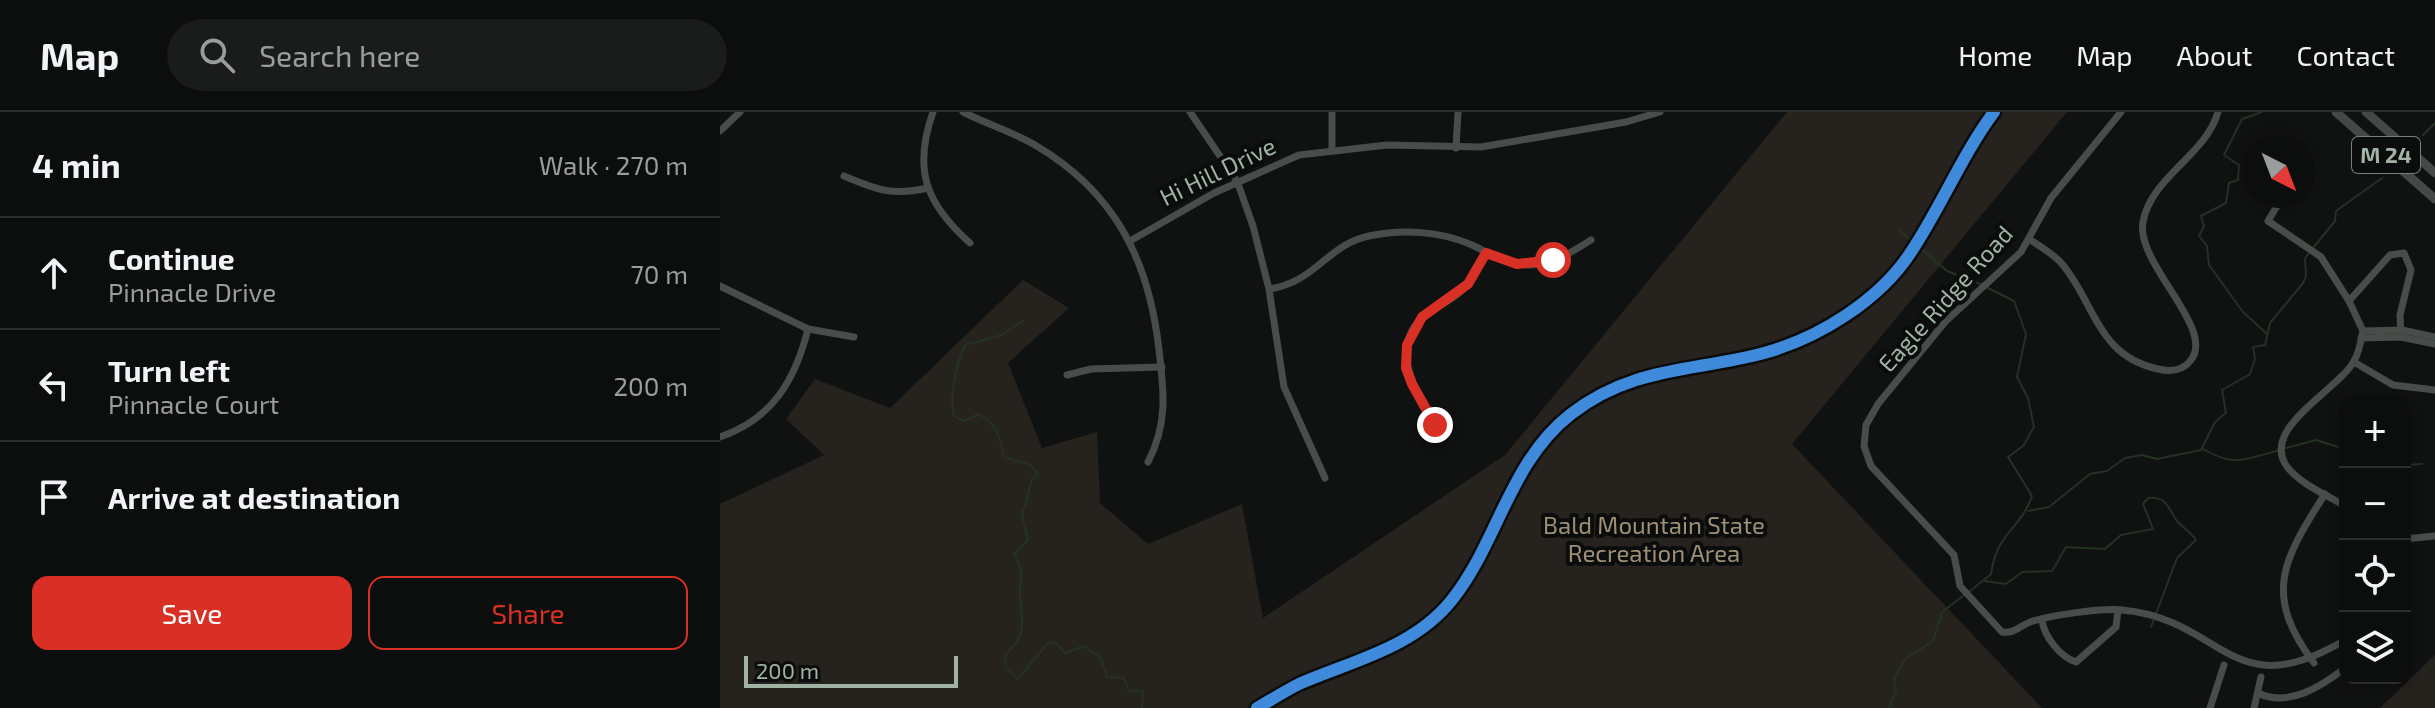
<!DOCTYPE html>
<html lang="en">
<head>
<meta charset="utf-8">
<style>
	body { margin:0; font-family:"Exo 2",sans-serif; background:#1a1b1b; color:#f1f3f6 }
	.controls { position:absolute; right:24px; bottom:24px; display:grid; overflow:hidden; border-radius:16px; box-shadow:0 4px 12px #0003 }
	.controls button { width:72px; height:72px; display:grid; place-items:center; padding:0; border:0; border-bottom:2px solid #2c2d2e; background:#0c0d0d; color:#f1f3f6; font:40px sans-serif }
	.compass { position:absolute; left:1523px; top:24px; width:72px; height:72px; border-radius:50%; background:#0c0d0d; box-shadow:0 4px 12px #0003; rotate:138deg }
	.scale { position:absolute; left:24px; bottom:20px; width:214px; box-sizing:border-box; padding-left:8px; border:4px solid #a0b3a5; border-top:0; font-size:22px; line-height:28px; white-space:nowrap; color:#a0b3a5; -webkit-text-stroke:6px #0b0c0c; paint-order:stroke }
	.stop { position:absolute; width:24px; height:24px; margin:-18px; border:6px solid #d93025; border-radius:50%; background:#fff }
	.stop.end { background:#d93025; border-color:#fff; box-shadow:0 2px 8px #0008 }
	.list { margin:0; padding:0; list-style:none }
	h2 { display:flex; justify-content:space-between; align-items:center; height:104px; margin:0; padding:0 32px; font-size:34px }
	h2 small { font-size:26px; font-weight:400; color:#9a9c9d }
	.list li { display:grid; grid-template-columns:52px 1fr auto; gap:24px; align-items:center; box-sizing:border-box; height:112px; padding:0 32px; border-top:2px solid #2c2d2e }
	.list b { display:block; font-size:30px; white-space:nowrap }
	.list p { margin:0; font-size:26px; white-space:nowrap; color:#9a9c9d }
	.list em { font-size:26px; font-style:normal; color:#9a9c9d }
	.actions { display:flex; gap:16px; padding:24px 32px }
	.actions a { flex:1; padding:18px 0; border:2px solid #d93025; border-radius:16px; text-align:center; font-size:28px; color:#d93025 }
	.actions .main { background:#d93025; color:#fff }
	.icon { flex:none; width:44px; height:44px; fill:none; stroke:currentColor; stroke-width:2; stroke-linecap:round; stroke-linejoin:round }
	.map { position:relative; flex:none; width:1715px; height:596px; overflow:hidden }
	header { display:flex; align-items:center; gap:48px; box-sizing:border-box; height:112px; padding:0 40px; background:#0c0d0d; border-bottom:2px solid #2c2d2e }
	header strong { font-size:38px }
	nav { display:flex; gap:44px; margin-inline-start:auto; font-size:28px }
	.search { width:560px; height:72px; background:#1a1b1b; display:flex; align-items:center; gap:20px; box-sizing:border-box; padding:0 28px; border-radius:44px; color:#9a9c9d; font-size:30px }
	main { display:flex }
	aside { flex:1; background:#0c0d0d }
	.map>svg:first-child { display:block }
	.green { fill:#26231e }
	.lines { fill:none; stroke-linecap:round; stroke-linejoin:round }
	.stream { stroke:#243224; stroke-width:2 }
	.minor { stroke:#474d49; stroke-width:7 }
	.major { stroke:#444846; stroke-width:9 }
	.cycleway-casing { stroke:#0b0c0c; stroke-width:17 }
	.cycleway { stroke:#408adc; stroke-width:12 }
	.route { stroke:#d93025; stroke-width:10 }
	.labels { text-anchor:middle; stroke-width:8; stroke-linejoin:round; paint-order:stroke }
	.shield { fill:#0b0c0c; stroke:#738177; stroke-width:2 }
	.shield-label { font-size:22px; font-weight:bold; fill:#a0b3a5 }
	.street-label { font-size:24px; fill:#a0b3a5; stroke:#0b0c0c }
	.park-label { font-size:24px; fill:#9f8f76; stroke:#0b0c0c }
</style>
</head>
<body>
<header>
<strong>Map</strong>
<div class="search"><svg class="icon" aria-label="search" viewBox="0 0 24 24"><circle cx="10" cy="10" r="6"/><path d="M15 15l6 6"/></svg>Search here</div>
<nav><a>Home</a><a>Map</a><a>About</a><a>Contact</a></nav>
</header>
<main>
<aside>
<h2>4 min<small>Walk · 270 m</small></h2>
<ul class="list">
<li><svg class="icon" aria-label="ahead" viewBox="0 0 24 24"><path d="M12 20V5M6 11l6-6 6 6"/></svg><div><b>Continue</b><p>Pinnacle Drive</p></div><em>70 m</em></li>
<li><svg class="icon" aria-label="left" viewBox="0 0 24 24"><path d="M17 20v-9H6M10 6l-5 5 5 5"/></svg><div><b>Turn left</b><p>Pinnacle Court</p></div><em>200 m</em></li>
<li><svg class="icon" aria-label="arrive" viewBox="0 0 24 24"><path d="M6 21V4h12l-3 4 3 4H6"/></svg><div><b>Arrive at destination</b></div></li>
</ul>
<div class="actions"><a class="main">Save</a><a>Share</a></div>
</aside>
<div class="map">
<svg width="1715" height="596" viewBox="0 0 1715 596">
	<rect width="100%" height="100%" fill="#101111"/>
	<g class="green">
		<path d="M1067,0H1347L1072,332L1322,596H0V392L104,343L66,307L95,267L170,296L303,168L349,196L288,251L322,336L377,320L380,391L428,432L522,392L543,506L785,343Z"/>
		<path d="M1715,543V596H1660Z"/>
	</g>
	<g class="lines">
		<g class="stream">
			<path d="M1542,0L1522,7L1504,43L1519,53L1518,68L1509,71L1506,91L1481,104L1484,114L1479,124L1487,134L1489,153L1523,200L1547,222"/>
			<path d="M1703,23L1715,11"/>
			<path d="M1179,119L1193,130"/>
			<path d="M1198,134L1227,159L1263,173"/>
			<path d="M1593,136L1615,109L1616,99L1662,66"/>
			<path d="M303,209L282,223L245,233C236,252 229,284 234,304L244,309L259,302C277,312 282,328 283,345L311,353L318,363L312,367L302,404L308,428L294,442C307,467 299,463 300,485C302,517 308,518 285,544L286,556L298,567L327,532L335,530L345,541L364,534L381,546L387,565L404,566L409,579H423L422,596"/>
			<path d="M1566,336L1596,328L1625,337"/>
			<path d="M1483,337C1516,356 1524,347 1560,338"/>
			<path d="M1685,353L1702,352"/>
			<path d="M1308,399L1329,395L1370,362L1387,359L1405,346L1422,343L1437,347L1481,338L1495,310L1506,301L1502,278L1530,262L1535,247L1533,235L1545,233L1550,211L1583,171L1586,164L1585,146L1589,141"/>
			<path d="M1265,469L1286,472L1302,460L1332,459L1346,435L1385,437L1401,423L1433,417L1423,392L1428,386C1447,384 1448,396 1457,409C1463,416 1471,420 1476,428L1457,446L1431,515"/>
			<path d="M1249,480L1271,462C1277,420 1300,418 1312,384L1288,345L1303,334L1314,315L1308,286L1297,265L1306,222L1294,189L1268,176"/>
			<path d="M1169,596L1176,579L1174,566L1184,548L1213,529L1222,500L1243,484"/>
		</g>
		<g class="minor">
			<path d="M213,0C193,57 205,91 250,131"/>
			<path d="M243,0C267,12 293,20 315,33C395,80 429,148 439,238C444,279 448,312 428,350"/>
			<path d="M470,0L517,69L533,114L549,177L564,275L605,366"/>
			<path d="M612,0V38"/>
			<path d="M1401,0L1331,86L1301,140L1225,210L1158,292L1146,313L1144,334L1151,354L1234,443L1240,474L1282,520C1294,522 1300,514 1310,510C1330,503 1382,496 1402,498C1504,507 1511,596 1625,528"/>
			<path d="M0,19L20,0"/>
			<path d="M736,36L738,0"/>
			<path d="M124,64C157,78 172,84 208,76"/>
			<path d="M1563,84L1548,109L1601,145L1629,189L1643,219"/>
			<path d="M1309,127C1321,135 1334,142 1343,153C1376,194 1378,244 1438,257C1451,260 1463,259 1471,248C1496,216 1415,151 1423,110C1431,65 1486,43 1498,0"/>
			<path d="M410,129L494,81L579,43L667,33L761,35L906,10L940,0"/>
			<path d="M0,174L88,217L134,225"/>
			<path d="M549,177C595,171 608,132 649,124C683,117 720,119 752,133C771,142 787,153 809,153C832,153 852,140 871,128"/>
			<path d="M1629,189L1670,143L1684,141L1691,158L1680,203L1681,225"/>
			<path d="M1643,219L1682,218L1715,225"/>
			<path d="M1641,226L1681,225L1715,232"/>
			<path d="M1634,250L1673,273L1715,278"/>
			<path d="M347,263L371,257L442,255"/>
			<path d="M715,313C696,280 666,232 707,202C720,192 737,186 747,173C755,164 760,151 766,141"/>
			<path d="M0,325C52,307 75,269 88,217"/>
			<path d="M1625,394C1607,383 1582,373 1568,356C1537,317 1619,278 1634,249C1639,241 1641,229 1643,219"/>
			<path d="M1685,427L1715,424"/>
			<path d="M1322,508C1324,524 1340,545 1356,550L1396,515L1398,498"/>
			<path d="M1594,551C1543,483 1562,449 1605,382"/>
			<path d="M1538,581C1568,596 1602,574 1625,556"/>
			<path d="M537,596C551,588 565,579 579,572C632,549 693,536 731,489C778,431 789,350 851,302C913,254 973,260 1044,241C1099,226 1160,188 1191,140C1221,95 1242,43 1274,0"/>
			<path d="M1490,596L1504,553"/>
			<path d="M1534,596L1541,565"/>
		</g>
		<g class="major">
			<path d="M1616,0L1715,87"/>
			<path d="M1646,0L1715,61"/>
		</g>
		<defs>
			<path id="cycleway" d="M537,596C551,588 565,579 579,572C632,549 693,536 731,489C778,431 789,350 851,302C913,254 973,260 1044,241C1099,226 1160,188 1191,140C1221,95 1242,43 1274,0"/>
		</defs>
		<use href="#cycleway" class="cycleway-casing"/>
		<use href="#cycleway" class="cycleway"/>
	</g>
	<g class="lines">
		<path class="route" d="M715,313L692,272L686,256L687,233L702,205L748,172L766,141L797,152L833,148"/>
	</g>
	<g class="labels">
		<rect class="shield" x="1632" y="25" width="68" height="36" rx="6"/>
		<g class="shield-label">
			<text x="1666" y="51">M 24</text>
		</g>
		<g class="street-label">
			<text transform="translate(498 60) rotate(-26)" y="8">Hi Hill Drive</text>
			<text transform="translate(1226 187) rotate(-48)" y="8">Eagle Ridge Road</text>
		</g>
		<g class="park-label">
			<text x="934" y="422">Bald Mountain State<tspan x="934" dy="28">Recreation Area</tspan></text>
		</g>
	</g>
</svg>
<div class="controls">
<button>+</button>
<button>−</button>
<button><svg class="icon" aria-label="locate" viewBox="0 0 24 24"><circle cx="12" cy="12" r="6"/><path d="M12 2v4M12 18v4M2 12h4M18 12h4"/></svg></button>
<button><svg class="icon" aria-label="layers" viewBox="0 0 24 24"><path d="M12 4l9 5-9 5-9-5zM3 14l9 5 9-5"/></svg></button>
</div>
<svg class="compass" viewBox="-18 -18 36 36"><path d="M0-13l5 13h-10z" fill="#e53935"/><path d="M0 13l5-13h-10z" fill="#9a9c9d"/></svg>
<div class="scale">200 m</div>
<div class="stop" style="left:833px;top:148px"></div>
<div class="stop end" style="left:715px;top:313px"></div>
</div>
</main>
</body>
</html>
